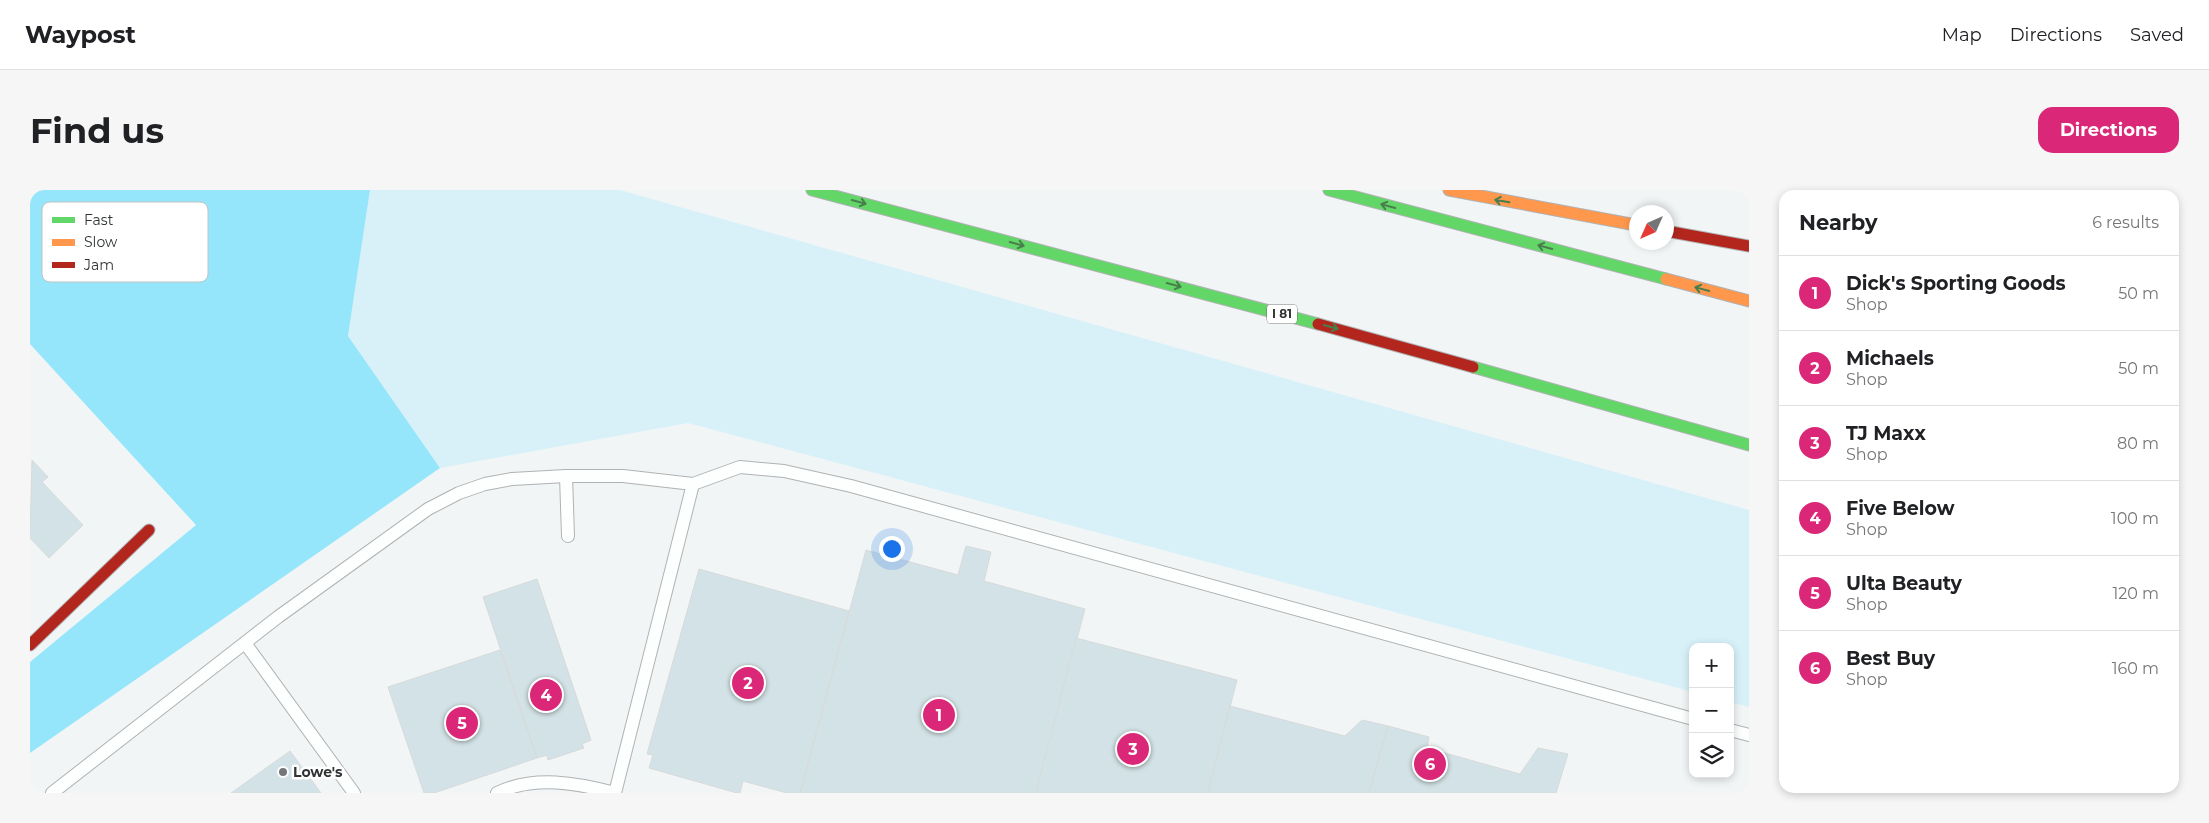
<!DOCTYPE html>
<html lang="en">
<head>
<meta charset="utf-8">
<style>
	body { margin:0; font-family:Montserrat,sans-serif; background:#f6f6f6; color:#202124 }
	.controls { position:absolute; right:15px; bottom:15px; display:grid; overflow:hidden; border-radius:10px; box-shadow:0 2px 8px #0003 }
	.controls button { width:45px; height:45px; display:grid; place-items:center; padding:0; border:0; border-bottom:1px solid #e0e0e0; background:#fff; color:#202124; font:25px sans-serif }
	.compass { position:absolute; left:1599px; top:15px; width:45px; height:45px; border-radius:50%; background:#fff; box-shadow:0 2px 8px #0003; rotate:225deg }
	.you { position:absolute; left:861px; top:358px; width:18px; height:18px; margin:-12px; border:4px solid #fff; border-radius:50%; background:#1a73e8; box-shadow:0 0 0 8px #1a73e833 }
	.badge { display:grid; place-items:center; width:32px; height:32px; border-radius:50%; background:#db2777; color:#fff; font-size:16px; font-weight:700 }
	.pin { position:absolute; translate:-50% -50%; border:2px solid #fff; box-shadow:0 1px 5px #0006 }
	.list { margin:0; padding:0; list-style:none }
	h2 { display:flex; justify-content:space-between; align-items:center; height:65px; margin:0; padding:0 20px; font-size:21px }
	h2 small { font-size:16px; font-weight:400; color:#757577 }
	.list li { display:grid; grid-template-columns:32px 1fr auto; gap:15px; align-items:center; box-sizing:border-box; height:75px; padding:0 20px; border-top:1px solid #e0e0e0 }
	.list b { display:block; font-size:19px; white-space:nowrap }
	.list p { margin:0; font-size:16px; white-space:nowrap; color:#757577 }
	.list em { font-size:16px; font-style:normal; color:#757577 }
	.icon { flex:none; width:28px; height:28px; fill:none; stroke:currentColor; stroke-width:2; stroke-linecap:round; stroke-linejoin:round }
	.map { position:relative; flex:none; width:1719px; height:603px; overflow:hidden; border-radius:15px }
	header { display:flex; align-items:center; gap:30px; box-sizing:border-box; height:70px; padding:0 25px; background:#fff; border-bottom:1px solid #e0e0e0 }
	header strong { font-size:24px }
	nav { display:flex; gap:28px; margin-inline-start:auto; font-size:18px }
	.intro { display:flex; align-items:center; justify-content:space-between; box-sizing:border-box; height:120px; padding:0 30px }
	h1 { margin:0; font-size:35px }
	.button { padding:12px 22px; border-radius:15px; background:#db2777; color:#fff; font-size:18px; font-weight:700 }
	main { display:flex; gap:30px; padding:0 30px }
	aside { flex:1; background:#fff; border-radius:15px; box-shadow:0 2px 8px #0003 }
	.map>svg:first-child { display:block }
	.green { fill:#d8f1f9 }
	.forest { fill:#96e6fb }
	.building { fill:#d3e2e6; stroke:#d7dada }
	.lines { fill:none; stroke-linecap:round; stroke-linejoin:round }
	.lane-casing { stroke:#b0b2b3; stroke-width:14 }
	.fast-casing { stroke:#b0b2b3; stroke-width:13 }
	.slow-casing { stroke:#b0b2b3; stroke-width:13 }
	.jam-casing { stroke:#b0b2b3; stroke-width:13 }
	.lane { stroke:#fdfefe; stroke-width:12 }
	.fast { stroke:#63d668; stroke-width:11 }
	.slow { stroke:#ff974d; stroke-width:11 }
	.jam { stroke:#b3261e; stroke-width:11 }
	.oneway { stroke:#487d4c }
	.poi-dot { fill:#747879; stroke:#fff; stroke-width:2 }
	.labels { text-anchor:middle; stroke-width:5; stroke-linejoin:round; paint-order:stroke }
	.shield { fill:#fff; stroke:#6f7172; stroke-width:1 }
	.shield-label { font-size:12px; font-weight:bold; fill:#313435 }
	.poi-label { font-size:14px; font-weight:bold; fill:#313435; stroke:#fff; text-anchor:start }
	.key { fill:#fff; stroke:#c1c2c2; stroke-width:1 }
	.key-label { font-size:14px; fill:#313435 }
</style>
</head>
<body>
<header>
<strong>Waypost</strong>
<nav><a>Map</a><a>Directions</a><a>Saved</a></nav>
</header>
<div class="intro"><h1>Find us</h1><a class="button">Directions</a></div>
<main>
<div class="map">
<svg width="1719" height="603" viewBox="0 0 1719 603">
	<rect width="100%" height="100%" fill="#f1f5f6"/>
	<path class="green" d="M340,0H590L1719,320V517L1700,512V457H1663V502L658,233L410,278L318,146Z"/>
	<path class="forest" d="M0,0H340L318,146L410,278L0,563V472L166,335L0,154Z"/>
	<g class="building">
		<path d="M2,270L18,287L12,292L53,335L19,368L0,348Z"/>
		<path d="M936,356L961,362L954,391L1055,419L1006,603H770L836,360L928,385Z"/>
		<path d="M669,379L819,421L770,603H757L713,591L710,603H707L619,578L623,565L617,564Z"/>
		<path d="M507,389L561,550L552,554L554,558L518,570L517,565L507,568L453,407Z"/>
		<path d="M1046,448L1207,490L1178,603H1006Z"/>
		<path d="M470,460L507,568L404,603H394L358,497Z"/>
		<path d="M1200,516L1315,546L1332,530L1358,536L1339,603H1178Z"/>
		<path d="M1358,536L1399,547L1397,558L1490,584L1508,558L1538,564L1526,603H1339Z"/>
		<path d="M260,561L291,603H201Z"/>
	</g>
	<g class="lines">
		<defs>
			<g id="lane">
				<path d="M536,286L538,346"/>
				<path d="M215,453L324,603"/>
				<path d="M1700,540L1719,545"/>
				<path d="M22,603L248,427L398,319L429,303L455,294L482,289L536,286H593L663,294L710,277L754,281L821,296L1663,529"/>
				<path d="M467,603C504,585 547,593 585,603"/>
				<path d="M585,603L663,294"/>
			</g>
			<g id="fast">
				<path d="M782,0L1288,134"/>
				<path d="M1299,0L1636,89"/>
				<path d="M1443,177L1719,255"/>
			</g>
			<g id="slow">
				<path d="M1419,0L1606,35"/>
				<path d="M1636,89L1719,111"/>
			</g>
			<g id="jam">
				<path d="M1636,41L1719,56"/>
				<path d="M1288,134L1443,177"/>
				<path d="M0,455L119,340"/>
			</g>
		</defs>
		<use href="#lane" class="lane-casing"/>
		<use href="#fast" class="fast-casing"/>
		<use href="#slow" class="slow-casing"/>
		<use href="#jam" class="jam-casing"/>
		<use href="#lane" class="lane"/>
		<use href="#fast" class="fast"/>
		<use href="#slow" class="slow"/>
		<use href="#jam" class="jam"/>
	</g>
	<defs><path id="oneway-shaft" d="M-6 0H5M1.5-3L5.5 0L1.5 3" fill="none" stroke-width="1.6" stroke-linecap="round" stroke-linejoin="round" transform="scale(1.25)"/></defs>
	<g class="oneway">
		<use href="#oneway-shaft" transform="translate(1472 11) rotate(-170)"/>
		<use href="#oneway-shaft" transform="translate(829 12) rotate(15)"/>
		<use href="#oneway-shaft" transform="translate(1358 16) rotate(-165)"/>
		<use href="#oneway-shaft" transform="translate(987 54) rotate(15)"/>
		<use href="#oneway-shaft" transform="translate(1515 57) rotate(-165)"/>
		<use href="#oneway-shaft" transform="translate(1144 95) rotate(15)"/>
		<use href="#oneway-shaft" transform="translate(1672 99) rotate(-165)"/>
		<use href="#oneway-shaft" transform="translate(1301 137) rotate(16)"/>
	</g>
	<circle class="poi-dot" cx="253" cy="582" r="5"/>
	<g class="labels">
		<rect class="shield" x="1237" y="114.5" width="30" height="19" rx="4"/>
		<g class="shield-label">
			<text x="1252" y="128">I 81</text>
		</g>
		<g class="poi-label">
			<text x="263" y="587">Lowe's</text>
		</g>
	</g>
	<rect x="12" y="12" width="166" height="80" rx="8" class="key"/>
	<rect x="22" y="27" width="23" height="6" fill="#63d668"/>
	<rect x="22" y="49" width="23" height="7" fill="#ff974d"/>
	<rect x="22" y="72" width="23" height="6" fill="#b3261e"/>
	<g class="key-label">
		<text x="54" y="35">Fast</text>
		<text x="54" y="57">Slow</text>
		<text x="54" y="80">Jam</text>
	</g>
</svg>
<div class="controls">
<button>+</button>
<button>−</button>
<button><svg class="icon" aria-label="layers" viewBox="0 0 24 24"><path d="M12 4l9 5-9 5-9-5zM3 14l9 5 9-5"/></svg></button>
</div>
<svg class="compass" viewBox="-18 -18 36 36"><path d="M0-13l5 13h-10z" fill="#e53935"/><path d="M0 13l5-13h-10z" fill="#757577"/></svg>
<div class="you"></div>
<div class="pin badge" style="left:909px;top:525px">1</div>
<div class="pin badge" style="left:718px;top:493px">2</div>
<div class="pin badge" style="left:1103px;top:559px">3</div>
<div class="pin badge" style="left:516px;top:505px">4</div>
<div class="pin badge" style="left:432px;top:533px">5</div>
<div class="pin badge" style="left:1400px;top:574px">6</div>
</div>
<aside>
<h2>Nearby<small>6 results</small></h2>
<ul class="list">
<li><span class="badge">1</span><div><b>Dick's Sporting Goods</b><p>Shop</p></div><em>50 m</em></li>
<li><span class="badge">2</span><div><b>Michaels</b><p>Shop</p></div><em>50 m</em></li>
<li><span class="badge">3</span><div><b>TJ Maxx</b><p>Shop</p></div><em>80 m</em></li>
<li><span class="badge">4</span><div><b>Five Below</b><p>Shop</p></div><em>100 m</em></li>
<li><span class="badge">5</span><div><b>Ulta Beauty</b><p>Shop</p></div><em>120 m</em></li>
<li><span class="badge">6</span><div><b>Best Buy</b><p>Shop</p></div><em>160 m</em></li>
</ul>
</aside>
</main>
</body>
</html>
